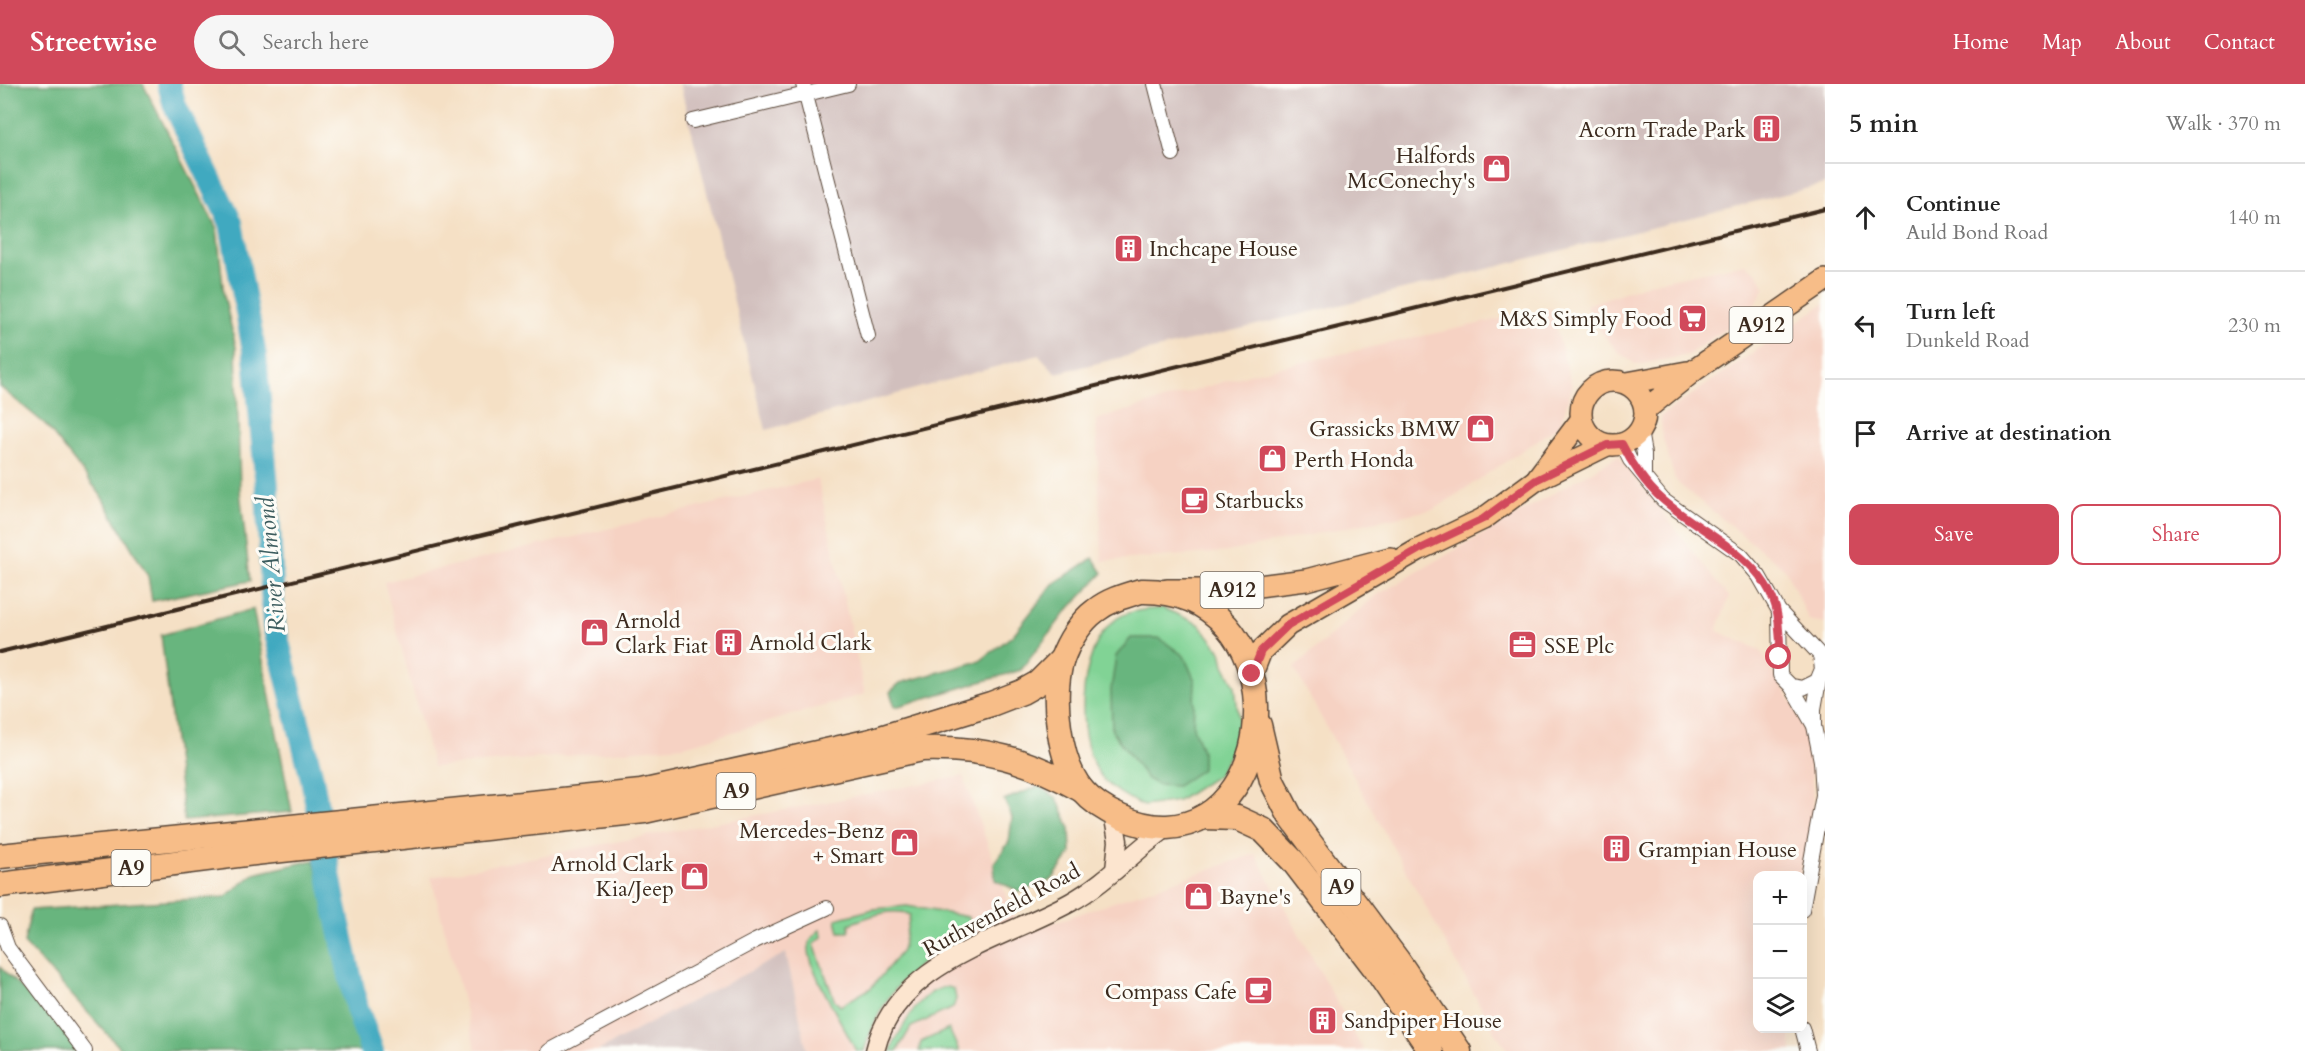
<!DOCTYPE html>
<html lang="en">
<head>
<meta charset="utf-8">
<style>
	body { margin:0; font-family:Cardo,serif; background:#f6f6f6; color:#222 }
	.controls { position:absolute; right:18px; bottom:18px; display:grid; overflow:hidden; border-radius:12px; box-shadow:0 6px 24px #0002 }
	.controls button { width:54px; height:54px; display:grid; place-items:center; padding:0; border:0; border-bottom:2px solid #e0e0e0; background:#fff; color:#222; font:30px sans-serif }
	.stop { position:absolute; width:18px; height:18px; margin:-14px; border:4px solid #d1495b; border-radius:50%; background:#fff }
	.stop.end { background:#d1495b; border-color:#fff; box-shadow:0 2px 6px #0008 }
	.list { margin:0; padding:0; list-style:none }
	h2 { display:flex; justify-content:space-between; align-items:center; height:78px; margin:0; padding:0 24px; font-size:26px }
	h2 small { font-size:20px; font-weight:400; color:#767676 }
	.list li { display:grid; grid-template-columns:39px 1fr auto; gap:18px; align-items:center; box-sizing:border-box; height:108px; padding:0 24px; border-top:2px solid #e0e0e0 }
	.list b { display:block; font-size:22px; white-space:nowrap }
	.list p { margin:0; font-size:20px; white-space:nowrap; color:#767676 }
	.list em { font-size:20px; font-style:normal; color:#767676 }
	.actions { display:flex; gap:12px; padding:18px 24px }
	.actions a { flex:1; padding:14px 0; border:2px solid #d1495b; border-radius:12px; text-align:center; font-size:21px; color:#d1495b }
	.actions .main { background:#d1495b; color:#fff }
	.icon { flex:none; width:33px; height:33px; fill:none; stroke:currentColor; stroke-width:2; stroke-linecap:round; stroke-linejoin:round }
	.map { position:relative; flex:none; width:1825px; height:967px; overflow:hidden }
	header { display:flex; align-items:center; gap:36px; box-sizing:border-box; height:84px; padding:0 30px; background:#d1495b; color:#fff }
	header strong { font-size:28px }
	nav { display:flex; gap:33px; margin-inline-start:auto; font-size:21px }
	.search { width:420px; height:54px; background:#f6f6f6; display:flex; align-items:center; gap:15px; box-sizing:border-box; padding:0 21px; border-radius:33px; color:#767676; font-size:22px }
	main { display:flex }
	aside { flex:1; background:#fff }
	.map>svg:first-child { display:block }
	.built { fill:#f6d2c3 }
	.industrial { fill:#d1bfbd }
	.green { fill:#81d395; stroke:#5e7e5a; stroke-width:1.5 }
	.forest { fill:#68b57e; stroke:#52704e; stroke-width:1.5 }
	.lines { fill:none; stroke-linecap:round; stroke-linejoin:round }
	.river { stroke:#40a9c0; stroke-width:24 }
	.street-casing { stroke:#574537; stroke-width:16 }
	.secondary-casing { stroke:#574537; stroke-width:21 }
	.primary-casing { stroke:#574537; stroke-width:24 }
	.highway-casing { stroke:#574537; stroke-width:27 }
	.street { stroke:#fff; stroke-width:14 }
	.secondary { stroke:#fce5cf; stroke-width:18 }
	.primary { stroke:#f7bd88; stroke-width:21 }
	.highway { stroke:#f7bd88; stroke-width:24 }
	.rail { stroke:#3b2a1e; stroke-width:4 }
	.route { stroke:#d1495b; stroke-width:8 }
	.labels { text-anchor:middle; stroke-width:6; stroke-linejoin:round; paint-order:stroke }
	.shield { fill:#fdfcf7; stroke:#75695f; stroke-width:1.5 }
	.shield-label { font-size:21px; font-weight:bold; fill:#3b2a1e }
	.poi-label { font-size:22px; fill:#3b2a1e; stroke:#fdfcf7; text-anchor:start }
	.street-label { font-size:22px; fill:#3b2a1e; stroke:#fdfcf7 }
	.water-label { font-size:24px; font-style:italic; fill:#3d5d5f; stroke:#fdfcf7 }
</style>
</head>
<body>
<header>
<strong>Streetwise</strong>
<div class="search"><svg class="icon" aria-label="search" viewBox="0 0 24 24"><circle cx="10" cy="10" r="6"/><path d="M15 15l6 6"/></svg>Search here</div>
<nav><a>Home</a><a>Map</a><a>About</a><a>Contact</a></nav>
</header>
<main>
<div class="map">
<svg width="1825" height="967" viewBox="0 0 1825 967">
	<rect width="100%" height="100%" fill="#fdfcf7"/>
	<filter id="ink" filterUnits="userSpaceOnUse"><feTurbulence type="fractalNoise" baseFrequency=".0167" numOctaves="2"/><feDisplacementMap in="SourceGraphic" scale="12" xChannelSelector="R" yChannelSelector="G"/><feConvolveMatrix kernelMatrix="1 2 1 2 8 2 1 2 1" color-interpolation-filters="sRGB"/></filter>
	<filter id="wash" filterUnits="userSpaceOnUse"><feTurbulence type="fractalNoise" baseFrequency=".008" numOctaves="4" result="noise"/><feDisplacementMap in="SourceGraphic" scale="24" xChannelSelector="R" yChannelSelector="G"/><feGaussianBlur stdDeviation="1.35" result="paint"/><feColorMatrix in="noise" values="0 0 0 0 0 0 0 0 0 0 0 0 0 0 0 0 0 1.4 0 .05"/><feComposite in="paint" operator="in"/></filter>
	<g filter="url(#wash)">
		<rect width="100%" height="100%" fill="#f5e0c5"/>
		<g class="built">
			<path d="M1745,180L1757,188L1765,204L1750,228L1688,271L1637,281L1618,268L1598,244L1586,221L1654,198Z"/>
			<path d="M1825,219V540L1809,536L1785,485L1681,402L1675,395L1662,352L1661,332Z"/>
			<path d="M1551,224L1572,303L1560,341L1435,425L1227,468L1102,477L1096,336L1253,289Z"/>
			<path d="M1618,372L1729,513L1717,547L1760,566L1793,620L1810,664L1814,734L1800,791L1758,792V944L1790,945L1792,967H1508L1492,943L1294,584L1374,513Z"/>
			<path d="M818,395L865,610L684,662L433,683L384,498Z"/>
			<path d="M963,692L1020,850L1255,770L1364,967H807L786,869L598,967H476L431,793Z"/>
		</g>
		<g class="industrial">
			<path d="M680,0H1825V100L1436,198L1056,289L1039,271L766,346Z"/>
			<path d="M786,869L807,967H598L678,924Z"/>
		</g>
		<g class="green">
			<path d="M1163,524L1199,540L1221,567L1224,581L1235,602L1239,638L1232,667L1218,691L1178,717L1144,722C1131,716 1116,708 1105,697C1072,663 1077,564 1115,536C1129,525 1147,526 1163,524Z"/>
			<path d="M907,822L968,833L972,846C963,857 949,860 937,868C898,895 878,921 864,967H856C845,943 808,886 809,864C809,855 815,850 821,845L822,853L814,860L834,915L840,922L871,904L902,867L910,831C892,822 866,834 849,840V848H839L836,835L874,825Z"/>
			<path d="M948,903L954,905L956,915L953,924L911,943L897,967H890C902,945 919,905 948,903Z"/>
			<path d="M949,945L959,967H919L921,958Z"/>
		</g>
		<g class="forest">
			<path d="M0,0H143L217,145L224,212L236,263L240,406L250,497L152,517L148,492L100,410L45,340L0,303Z"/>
			<path d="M1093,474L1103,489L1065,529L1021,586L895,623L890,608L900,599L980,577L1013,551L1053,500Z"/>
			<path d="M253,525L292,728L184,737L161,551Z"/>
			<path d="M1131,554H1159L1184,572L1195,597L1193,643L1202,667V685L1177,702L1158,701L1147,695L1112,647L1111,606L1116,572Z"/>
			<path d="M1039,702L1057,714L1070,744L1071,769L1052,796L1020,808L995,796L994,779L1009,758L1012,733L1004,716Z"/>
			<path d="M314,776L364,967H123L24,859L31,826L225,813L254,790Z"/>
			<path d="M0,883L85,967H2L0,964Z"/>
		</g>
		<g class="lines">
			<path class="river" d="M169,0L175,22L231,139L255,272L267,403L274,542L312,694L334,818L357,924L372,967"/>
		</g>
	</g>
	<g filter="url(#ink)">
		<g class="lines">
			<defs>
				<g id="street">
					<path d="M803,0L868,252"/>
					<path d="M1155,0L1173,70"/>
					<path d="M693,37L848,0"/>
					<path d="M1640,347L1644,370V391"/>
					<path d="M1622,360L1630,376L1663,416L1741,471L1759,492L1779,527L1820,571L1822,585L1817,597L1803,604L1791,602L1780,591L1779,527"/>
					<path d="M1791,602L1813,640"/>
					<path d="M1802,826L1823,711L1821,677L1814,642V625L1820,591"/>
					<path d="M0,842L8,864L85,967"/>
					<path d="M1802,944L1808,967"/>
					<path d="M549,967L755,857L827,824"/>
				</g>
				<g id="secondary">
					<path d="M1113,729L1118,757L1115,786"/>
					<path d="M875,967C896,877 1001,857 1071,818C1107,798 1135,766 1168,743"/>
				</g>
				<g id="primary">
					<circle cx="1613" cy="329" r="32"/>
					<path d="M1627,299L1687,288"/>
					<path d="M1645,326L1696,285L1825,196"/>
					<path d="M1538,393L1581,336"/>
					<path d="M1167,506H1227L1306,496L1390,474"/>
					<path d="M1252,590L1261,567L1288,541L1418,466L1483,435L1536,396L1607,361"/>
				</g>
				<g id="highway">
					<path d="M1141,507C1294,504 1286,737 1167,743C1138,744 1101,728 1082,706C1058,677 1051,610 1062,575C1068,558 1081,537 1095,527C1109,516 1124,512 1141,507Z"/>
					<path d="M1259,641L1272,697L1290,732L1398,877L1459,967"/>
					<path d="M1204,733L1237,734L1263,746L1293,777L1375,884L1431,967"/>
					<path d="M0,772L641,708L871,657L991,620L1022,608L1038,599L1062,575"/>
					<path d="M0,801L263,768L644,727L922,665C985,663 1028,676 1082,706"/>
				</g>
			</defs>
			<use href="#street" class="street-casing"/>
			<use href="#secondary" class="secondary-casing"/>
			<use href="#primary" class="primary-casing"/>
			<use href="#highway" class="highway-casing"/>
			<use href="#street" class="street"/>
			<use href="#secondary" class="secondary"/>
			<use href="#primary" class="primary"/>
			<use href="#highway" class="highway"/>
			<path class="rail" d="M0,568L1825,125"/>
		</g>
	</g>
	<g class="lines" filter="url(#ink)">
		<path class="route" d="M1252,590L1261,567L1288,541L1418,466L1483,435L1536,396L1607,361L1622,360C1631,379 1646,401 1662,415C1706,454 1778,477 1779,546C1780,555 1781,565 1779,573"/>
	</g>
	<defs>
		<symbol id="building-square" viewBox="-11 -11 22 22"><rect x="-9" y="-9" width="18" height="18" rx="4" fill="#d1495b" stroke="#fdfcf7"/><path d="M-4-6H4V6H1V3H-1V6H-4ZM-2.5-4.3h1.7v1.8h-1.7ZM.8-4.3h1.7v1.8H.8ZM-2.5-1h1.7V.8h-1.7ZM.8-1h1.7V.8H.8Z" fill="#fff"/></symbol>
		<symbol id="shop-square" viewBox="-11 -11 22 22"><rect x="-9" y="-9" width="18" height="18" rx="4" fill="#d1495b" stroke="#fdfcf7"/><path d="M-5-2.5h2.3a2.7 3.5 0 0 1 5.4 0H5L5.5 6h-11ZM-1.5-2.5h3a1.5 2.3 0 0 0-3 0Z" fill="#fff"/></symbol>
		<symbol id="supermarket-square" viewBox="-11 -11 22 22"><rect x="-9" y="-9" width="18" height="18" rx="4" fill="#d1495b" stroke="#fdfcf7"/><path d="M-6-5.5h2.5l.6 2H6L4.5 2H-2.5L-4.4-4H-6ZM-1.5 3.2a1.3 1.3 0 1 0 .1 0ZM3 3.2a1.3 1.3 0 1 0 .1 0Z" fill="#fff"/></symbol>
		<symbol id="cafe-square" viewBox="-11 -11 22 22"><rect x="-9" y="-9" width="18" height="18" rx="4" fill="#d1495b" stroke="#fdfcf7"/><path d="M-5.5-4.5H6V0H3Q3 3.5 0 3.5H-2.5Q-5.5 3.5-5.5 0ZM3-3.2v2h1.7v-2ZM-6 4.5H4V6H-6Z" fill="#fff"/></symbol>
		<symbol id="office-square" viewBox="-11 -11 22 22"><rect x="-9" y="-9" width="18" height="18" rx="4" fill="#d1495b" stroke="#fdfcf7"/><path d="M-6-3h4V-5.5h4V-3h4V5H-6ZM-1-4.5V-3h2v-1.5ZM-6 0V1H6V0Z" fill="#fff"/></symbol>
	</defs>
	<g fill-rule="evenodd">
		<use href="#building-square" x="1750" y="28" width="33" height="33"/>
		<use href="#shop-square" x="1480" y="68" width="33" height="33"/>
		<use href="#building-square" x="1112" y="148" width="33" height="33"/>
		<use href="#supermarket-square" x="1676" y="218" width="33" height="33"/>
		<use href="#shop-square" x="1464" y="328" width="33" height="33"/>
		<use href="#shop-square" x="1256" y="358" width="33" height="33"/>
		<use href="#cafe-square" x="1178" y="400" width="33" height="33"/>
		<use href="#shop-square" x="578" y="532" width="33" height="33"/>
		<use href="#building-square" x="712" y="542" width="33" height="33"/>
		<use href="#office-square" x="1506" y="544" width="33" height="33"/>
		<use href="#shop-square" x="888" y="742" width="33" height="33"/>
		<use href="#building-square" x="1600" y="748" width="33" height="33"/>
		<use href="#shop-square" x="678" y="776" width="33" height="33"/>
		<use href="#shop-square" x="1182" y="796" width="33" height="33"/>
		<use href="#cafe-square" x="1242" y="890" width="33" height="33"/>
		<use href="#building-square" x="1306" y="920" width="33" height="33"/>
	</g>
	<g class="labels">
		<g class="shield">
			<rect x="1729.5" y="223" width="63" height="36" rx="4.5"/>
			<rect x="1200.5" y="488" width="63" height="36" rx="4.5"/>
			<rect x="716.5" y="689" width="39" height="36" rx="4.5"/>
			<rect x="111.5" y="766" width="39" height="36" rx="4.5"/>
			<rect x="1321.5" y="785" width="39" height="36" rx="4.5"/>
		</g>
		<g class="shield-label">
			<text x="1761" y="248">A912</text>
			<text x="1232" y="513">A912</text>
			<text x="736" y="714">A9</text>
			<text x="131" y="791">A9</text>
			<text x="1341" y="810">A9</text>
		</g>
		<g class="poi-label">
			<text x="1746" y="53" text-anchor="end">Acorn Trade Park</text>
			<text x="1475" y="79" text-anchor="end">Halfords<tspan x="1475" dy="25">McConechy's</tspan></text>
			<text x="1149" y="172">Inchcape House</text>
			<text x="1672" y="242" text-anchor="end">M&amp;S Simply Food</text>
			<text x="1460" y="352" text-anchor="end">Grassicks BMW</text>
			<text x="1294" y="383">Perth Honda</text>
			<text x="1215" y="424">Starbucks</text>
			<text x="615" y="544">Arnold<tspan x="615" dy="25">Clark Fiat</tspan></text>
			<text x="749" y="566">Arnold Clark</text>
			<text x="1544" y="569">SSE Plc</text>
			<text x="884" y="754" text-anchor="end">Mercedes-Benz<tspan x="884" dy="25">+ Smart</tspan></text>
			<text x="1638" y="773">Grampian House</text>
			<text x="674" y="787" text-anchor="end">Arnold Clark<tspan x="674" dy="25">Kia/Jeep</tspan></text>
			<text x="1220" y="820">Bayne's</text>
			<text x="1237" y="915" text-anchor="end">Compass Cafe</text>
			<text x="1344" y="944">Sandpiper House</text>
		</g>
		<g class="street-label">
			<text transform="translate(1001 825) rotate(-28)" y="8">Ruthvenfield Road</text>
		</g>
		<g class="water-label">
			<text transform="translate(271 481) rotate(-95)" y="8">River Almond</text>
		</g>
	</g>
</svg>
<div class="controls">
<button>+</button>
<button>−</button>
<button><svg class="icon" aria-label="layers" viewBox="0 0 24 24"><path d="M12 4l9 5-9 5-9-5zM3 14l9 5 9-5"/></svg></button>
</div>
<div class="stop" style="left:1779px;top:573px"></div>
<div class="stop end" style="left:1252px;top:590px"></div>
</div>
<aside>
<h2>5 min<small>Walk · 370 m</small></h2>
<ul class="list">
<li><svg class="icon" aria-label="ahead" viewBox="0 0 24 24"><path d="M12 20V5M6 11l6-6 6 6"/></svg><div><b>Continue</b><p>Auld Bond Road</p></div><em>140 m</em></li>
<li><svg class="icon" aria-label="left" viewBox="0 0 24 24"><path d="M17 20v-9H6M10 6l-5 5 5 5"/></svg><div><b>Turn left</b><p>Dunkeld Road</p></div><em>230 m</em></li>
<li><svg class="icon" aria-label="arrive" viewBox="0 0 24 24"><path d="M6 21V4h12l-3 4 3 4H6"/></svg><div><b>Arrive at destination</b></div></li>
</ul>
<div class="actions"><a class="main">Save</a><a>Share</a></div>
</aside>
</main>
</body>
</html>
